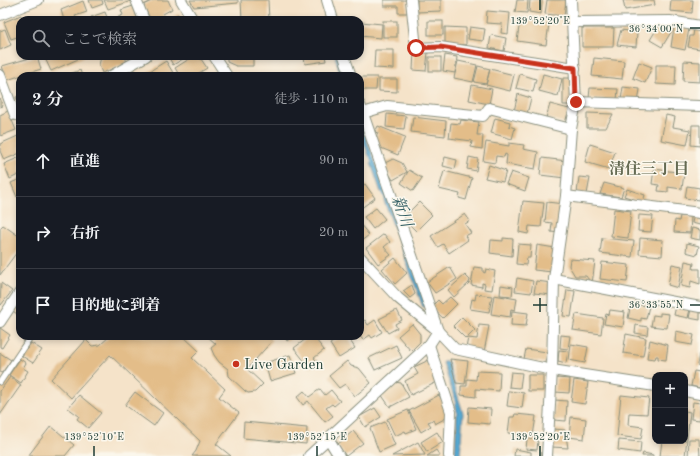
<!DOCTYPE html>
<html lang="ja">
<head>
<meta charset="utf-8">
<style>
	body { margin:0; font-family:"Old Standard TT","Noto Serif JP",serif; background:#20242c; color:#f1f3f6 }
	.controls { position:absolute; right:12px; bottom:12px; display:grid; overflow:hidden; border-radius:8px; box-shadow:0 2px 6px #0003 }
	.controls button { width:36px; height:36px; display:grid; place-items:center; padding:0; border:0; border-bottom:1px solid #363941; background:#171b24; color:#f1f3f6; font:20px sans-serif }
	.stop { position:absolute; width:12px; height:12px; margin:-9px; border:3px solid #c8321e; border-radius:50%; background:#fff }
	.stop.end { background:#c8321e; border-color:#fff; box-shadow:0 1px 4px #0008 }
	.list { margin:0; padding:0; list-style:none }
	h2 { display:flex; justify-content:space-between; align-items:center; height:52px; margin:0; padding:0 16px; font-size:17px }
	h2 small { font-size:13px; font-weight:400; color:#9ea1a6 }
	.list li { display:grid; grid-template-columns:26px 1fr auto; gap:12px; align-items:center; box-sizing:border-box; height:72px; padding:0 16px; border-top:1px solid #363941 }
	.list b { display:block; font-size:15px; white-space:nowrap }
	.list em { font-size:13px; font-style:normal; color:#9ea1a6 }
	.icon { flex:none; width:22px; height:22px; fill:none; stroke:currentColor; stroke-width:2; stroke-linecap:round; stroke-linejoin:round }
	.map { position:relative; flex:none; width:700px; height:456px; overflow:hidden }
	.search { position:absolute; background:#171b24; box-shadow:0 2px 6px #0003; left:16px; top:16px; width:348px; height:44px; display:flex; align-items:center; gap:10px; box-sizing:border-box; padding:0 14px; border-radius:12px; color:#9ea1a6; font-size:15px }
	.panel { position:absolute; background:#171b24; box-shadow:0 2px 6px #0003; left:16px; top:72px; width:348px; height:268px; border-radius:12px }
	.map>svg:first-child { display:block }
	.water { fill:#57a8d2; stroke:#3b7283 }
	.lines { fill:none; stroke-linecap:round; stroke-linejoin:round }
	.stream { stroke:#57a8d2; stroke-width:3.5 }
	.building { fill:#e3bd89 }
	.service-casing { stroke:#8a907e; stroke-width:7 }
	.minor-casing { stroke:#8a907e; stroke-width:12 }
	.service { stroke:#fff; stroke-width:5 }
	.minor { stroke:#fff; stroke-width:10 }
	.route { stroke:#c8321e; stroke-width:5 }
	.ticks { fill:none; stroke:#1f3d34; stroke-width:1.5 }
	.poi-dot { fill:#c8321e; stroke:#fbf7ec; stroke-width:1.5 }
	.labels { text-anchor:middle; stroke-width:3; stroke-linejoin:round; paint-order:stroke }
	.poi-label { font-size:15px; fill:#1f3d34; stroke:#fbf7ec; text-anchor:start }
	.neighbourhood-label { font-size:16px; font-weight:bold; fill:#646a52; stroke:#fbf7ec }
	.water-label { font-size:16px; font-style:italic; fill:#305d63; stroke:#fbf7ec }
	.ticks-label { font-size:10px; text-anchor:middle; fill:#1f3d34; stroke:#fbf7ec; stroke-width:3; stroke-linejoin:round; paint-order:stroke }
</style>
</head>
<body>
<div class="map">
<svg width="700" height="456" viewBox="0 0 700 456">
	<rect width="100%" height="100%" fill="#fbf7ec"/>
	<filter id="ink" filterUnits="userSpaceOnUse"><feTurbulence type="fractalNoise" baseFrequency=".025" numOctaves="2"/><feDisplacementMap in="SourceGraphic" scale="8" xChannelSelector="R" yChannelSelector="G"/><feConvolveMatrix kernelMatrix="1 2 1 2 8 2 1 2 1" color-interpolation-filters="sRGB"/></filter>
	<filter id="wash" filterUnits="userSpaceOnUse"><feTurbulence type="fractalNoise" baseFrequency=".012" numOctaves="4" result="noise"/><feDisplacementMap in="SourceGraphic" scale="16" xChannelSelector="R" yChannelSelector="G"/><feGaussianBlur stdDeviation="0.9" result="paint"/><feColorMatrix in="noise" values="0 0 0 0 0 0 0 0 0 0 0 0 0 0 0 0 0 1.4 0 .05"/><feComposite in="paint" operator="in"/></filter>
	<g filter="url(#wash)">
		<rect width="100%" height="100%" fill="#f5e3c9"/>
		<g class="water">
			<path d="M335,56H339L345,76H341Z"/>
			<path d="M360,120L372,154L369,156L360,132Z"/>
			<path d="M375,161L385,191L381,192L371,163Z"/>
			<path d="M388,199L427,306L423,307L384,200Z"/>
			<path d="M447,361L463,413L460,456H455L457,412L455,400L443,362Z"/>
		</g>
		<g class="lines">
			<g class="stream">
				<path d="M370,152L374,165"/>
				<path d="M382,187L388,202"/>
			</g>
		</g>
		<g id="blocks">
			<g class="building">
				<path d="M89,0H102L103,4L92,8Z"/>
				<path d="M104,0H131V1L108,9Z"/>
				<path d="M154,0H168L172,9L163,14L165,17L159,20H151L143,5Z"/>
				<path d="M190,0H238V3L194,7Z"/>
				<path d="M241,0H268L269,20H242Z"/>
				<path d="M384,0H407V13H398V6H384Z"/>
				<path d="M417,0H441V11L417,12Z"/>
				<path d="M517,0H528L527,13L515,12Z"/>
				<path d="M530,0H542L541,14L529,12Z"/>
				<path d="M547,0H566L564,16L545,14Z"/>
				<path d="M623,0H654L655,5L625,10Z"/>
				<path d="M671,0H693L692,13L670,11Z"/>
				<path d="M83,1L87,12L75,16L77,20H64L61,10Z"/>
				<path d="M133,6L138,20H111L123,15L121,10Z"/>
				<path d="M487,11L510,13L508,34L501,33L502,24L486,23Z"/>
				<path d="M105,12L108,20H92L91,17Z"/>
				<path d="M178,14L182,20H169Z"/>
				<path d="M21,15L23,20H20V36L11,39L4,22Z"/>
				<path d="M520,20L549,24L546,45L517,41Z"/>
				<rect x="383" y="21" width="14" height="16"/>
				<rect x="428" y="21" width="15" height="14"/>
				<path d="M361,22L382,24L381,38L360,36Z"/>
				<path d="M659,25L671,32L662,47L650,40Z"/>
				<path d="M445,27L466,28V45L445,44Z"/>
				<path d="M470,27L485,29L483,41L468,39Z"/>
				<path d="M674,27L689,29L685,50L671,47Z"/>
				<path d="M582,28H614L613,47H582Z"/>
				<path d="M5,29L11,45L0,50V31Z"/>
				<path d="M694,29L700,30V49L688,47L690,36H693Z"/>
				<path d="M621,30L637,32L636,47L617,45Z"/>
				<path d="M491,35L506,38L504,51L489,48Z"/>
				<path d="M375,50H394V69L374,68Z"/>
				<path d="M414,51L428,52L426,71L413,70Z"/>
				<path d="M445,55L457,57L455,73L443,71Z"/>
				<path d="M37,56L41,69L7,80L2,66Z"/>
				<path d="M44,56H85L51,71Z"/>
				<path d="M105,56H125L127,63L102,73L99,65L101,57Z"/>
				<path d="M168,56H188L173,65Z"/>
				<path d="M194,56H199L207,68L194,76H180L175,68Z"/>
				<path d="M227,56H253V66H236L227,62Z"/>
				<path d="M304,56H325L326,61L305,64Z"/>
				<rect x="429" y="57" width="12" height="14"/>
				<path d="M594,58L624,61L622,79L592,76Z"/>
				<path d="M166,61L175,76H142Z"/>
				<path d="M458,61L477,65L473,82L454,78Z"/>
				<path d="M684,61L700,62V82L683,81Z"/>
				<path d="M639,62L652,67L645,83L633,78Z"/>
				<path d="M656,65H676L675,85L656,84Z"/>
				<path d="M478,66L490,69L486,84L474,82Z"/>
				<path d="M490,69L514,75L510,91L486,85Z"/>
				<path d="M80,70L82,76H65Z"/>
				<path d="M215,72L217,76H208Z"/>
				<path d="M520,74L536,79L533,92L516,88Z"/>
				<path d="M543,74L562,79L558,96L539,91Z"/>
				<path d="M360,77H377L376,90H360Z"/>
				<path d="M563,78H571L572,105H563Z"/>
				<path d="M379,79H397V92L379,91Z"/>
				<path d="M472,85L492,89L489,104L469,100Z"/>
				<path d="M623,87L640,89L638,103L621,100Z"/>
				<path d="M590,88L618,89L617,100L589,98Z"/>
				<path d="M518,94L531,98L527,114L514,111Z"/>
				<path d="M20,96V107L16,97Z"/>
				<path d="M0,98L3,106L0,107Z"/>
				<path d="M550,104L569,109L565,123L546,118Z"/>
				<path d="M8,111L16,130L0,136V115Z"/>
				<path d="M587,113L613,114L606,128H587Z"/>
				<path d="M387,114L406,116L404,129L386,127Z"/>
				<path d="M666,115L675,117L673,127L690,130L687,145L661,140Z"/>
				<path d="M413,117L446,121L445,136L411,132Z"/>
				<path d="M495,118L510,122L509,126L515,128L512,139L491,133Z"/>
				<path d="M461,120L479,122L477,135H483L482,149L471,147L472,141L449,138L451,123L460,124Z"/>
				<path d="M692,125H700V146L691,145Z"/>
				<path d="M378,126L405,137L398,155L376,146L374,142L378,133L375,132Z"/>
				<path d="M20,135V153L4,160L0,151V144Z"/>
				<path d="M486,142L509,146V143L524,145L523,149L538,152L535,169L506,164L507,155L505,154L504,157L496,156L495,163L483,161Z"/>
				<path d="M590,144L615,152L609,169L585,162Z"/>
				<path d="M20,157V174L10,179L4,164Z"/>
				<path d="M445,157L457,160L455,169L443,166Z"/>
				<path d="M469,157L478,159L476,171L467,169Z"/>
				<path d="M542,158L567,161L565,178L540,175Z"/>
				<path d="M393,159L402,163L407,172L393,180L383,164Z"/>
				<path d="M489,165L506,171L503,182L485,178Z"/>
				<path d="M654,169L684,173L682,189L668,187V192L658,191L659,185L652,184Z"/>
				<path d="M409,170L422,178L413,191L401,183Z"/>
				<path d="M444,171L472,178L466,200L459,198L460,194L439,189Z"/>
				<path d="M511,172L529,178L525,191L506,184Z"/>
				<path d="M579,177L590,178L587,194L577,193Z"/>
				<path d="M20,179V196L17,197L11,183Z"/>
				<path d="M604,183L624,188L621,197L600,194Z"/>
				<path d="M365,184L375,198L360,209V187Z"/>
				<path d="M687,186L700,188L699,200L685,198Z"/>
				<path d="M627,189L645,195L643,202L624,196Z"/>
				<path d="M523,201L544,203L541,227L529,226L528,234L519,232Z"/>
				<path d="M419,202L432,215L416,231L403,218Z"/>
				<path d="M547,202L564,204L560,233L551,232L552,223L545,222Z"/>
				<path d="M376,208L385,219L373,229L364,217Z"/>
				<path d="M614,209L631,211L628,238L611,236Z"/>
				<path d="M465,214L470,221L465,224L471,233L465,236L468,240L449,253L443,244L438,247L431,236Z"/>
				<path d="M694,214L700,215V225L692,223Z"/>
				<path d="M639,215L653,216L651,232L638,231Z"/>
				<path d="M680,216L691,217L690,233L674,232L675,220L679,221Z"/>
				<path d="M360,224L369,235L360,242Z"/>
				<path d="M3,225L20,237V248L0,275V228Z"/>
				<path d="M692,228L700,230V240L690,238Z"/>
				<path d="M384,234L390,242L384,247L391,255L378,264L366,248Z"/>
				<path d="M503,238L513,239L512,256L490,253L491,240L503,241Z"/>
				<path d="M602,238L634,241L632,257L600,253Z"/>
				<path d="M640,238L663,240L662,256L639,254Z"/>
				<path d="M687,243L699,246L697,255L686,252Z"/>
				<path d="M518,244L531,245L530,258H527L526,265L516,264Z"/>
				<path d="M537,245L555,248L552,272L534,270Z"/>
				<path d="M395,258L407,273L395,284L382,269Z"/>
				<path d="M570,259L595,261L592,284L586,276H575L569,266Z"/>
				<path d="M685,261L694,263L693,269H700V284L691,281L690,288L681,286Z"/>
				<path d="M602,262L629,265L627,282L600,279Z"/>
				<path d="M672,264L682,266L678,288L668,285Z"/>
				<path d="M450,267L457,279L435,293L427,282Z"/>
				<path d="M474,267L483,268V272L485,273L486,269L495,271L492,290L484,289L485,284L482,283V287L471,285Z"/>
				<path d="M465,275L470,280L469,283L454,297L448,290Z"/>
				<path d="M517,278L533,281L531,293L515,291Z"/>
				<path d="M536,281L552,283L551,295L534,293Z"/>
				<path d="M1,283L12,291L1,305H0Z"/>
				<path d="M412,285L415,294L410,298L403,291Z"/>
				<path d="M501,285L513,287L512,296L500,295Z"/>
				<path d="M567,290L575,291L571,317L563,316Z"/>
				<path d="M20,293V316L10,309Z"/>
				<path d="M476,294L492,296L489,312L470,309L472,299L475,300Z"/>
				<path d="M494,295L517,299L515,310L511,309L510,317L491,314Z"/>
				<path d="M450,297L457,304L443,318L431,307L438,300L442,304Z"/>
				<path d="M631,304L649,306L646,319L641,318V321L628,318Z"/>
				<path d="M676,306L690,309L688,318L674,315Z"/>
				<path d="M691,309L700,311V320L689,318Z"/>
				<path d="M397,310L402,320L395,324L397,328L388,333L379,319Z"/>
				<path d="M610,310L625,312L623,327L604,324L606,314L609,315Z"/>
				<path d="M512,311L528,313L526,326L511,325Z"/>
				<path d="M660,313L669,314L667,328L651,326L653,315L660,316Z"/>
				<path d="M576,314L603,318L601,334L573,330Z"/>
				<path d="M462,317L475,330L466,339L453,326Z"/>
				<path d="M365,320L368,325L375,320L382,332L372,338L370,335L363,340L360,336V323Z"/>
				<path d="M412,324L420,334V342L411,351L398,336Z"/>
				<path d="M479,325L489,326L484,352L466,348L468,338L477,339Z"/>
				<path d="M636,325L648,327L647,335L635,333Z"/>
				<path d="M0,328L10,335L2,348L0,347Z"/>
				<path d="M676,331L694,335L692,345L675,342Z"/>
				<path d="M626,334L646,338L643,356L623,353Z"/>
				<path d="M561,335L570,336L568,349L560,348Z"/>
				<path d="M110,336H183L199,351L192,358L225,389L219,397L239,413L216,444L231,456H192L196,451L200,441L110,355L71,398L51,379L86,340L92,346L100,345Z"/>
				<path d="M207,336H268L272,341L247,369L263,384L255,392L248,393L245,391L229,376L228,369L219,362L214,355L211,348L216,344Z"/>
				<path d="M284,336H294L287,341Z"/>
				<path d="M310,336H313L324,350L314,358L318,362L310,368L294,348Z"/>
				<path d="M325,336H335L327,341Z"/>
				<path d="M342,336H347L355,348L339,358L330,344Z"/>
				<path d="M650,340L668,345L666,360L658,359V356H656L655,359L647,358Z"/>
				<path d="M31,343L42,350L33,363L22,356Z"/>
				<path d="M571,344L588,347L585,363L569,360Z"/>
				<path d="M396,345L402,358L375,370L369,358Z"/>
				<path d="M526,349L547,352L545,363L524,359Z"/>
				<path d="M559,350L568,351L566,363L558,361Z"/>
				<path d="M0,353L11,360L2,373L0,372Z"/>
				<path d="M699,354H700V366L697,365Z"/>
				<path d="M290,355L296,373L270,381L265,363Z"/>
				<path d="M20,359L26,363L23,368L28,371L21,383L9,375Z"/>
				<path d="M450,359L468,361L465,384L456,383Z"/>
				<path d="M429,360L439,381L411,395L405,381L418,374L414,367Z"/>
				<path d="M347,361L351,366L359,368L371,383L355,396L345,384L339,388L329,376Z"/>
				<path d="M477,371L500,372L499,391L476,389V397L461,395V386H467V379L476,380Z"/>
				<path d="M694,371L700,372V388L691,386Z"/>
				<path d="M511,372L522,373L520,388L509,387Z"/>
				<rect x="528" y="375" width="15" height="16"/>
				<path d="M10,377L21,385L0,415V391Z"/>
				<path d="M556,378L570,379L569,393L555,392Z"/>
				<path d="M574,380L588,382L585,404L571,402Z"/>
				<path d="M395,382L401,383L409,397L390,407L381,394Z"/>
				<path d="M320,389L325,395L331,390L340,401L334,406L332,404L326,408L333,416L325,422L308,401L303,405L297,397L304,391L309,397Z"/>
				<path d="M509,391L524,393L522,408L507,406Z"/>
				<path d="M135,392L163,413L154,426L125,405Z"/>
				<path d="M79,395L101,413L88,428L77,419L79,416L68,408Z"/>
				<path d="M439,395L446,408V418L435,424L433,420L428,422L431,426L421,432L409,411Z"/>
				<path d="M621,395L649,398L647,414L629,413L628,425L643,427L641,439L617,436Z"/>
				<path d="M555,400L567,401L566,421L554,420Z"/>
				<path d="M693,402L700,403V420L691,419Z"/>
				<path d="M469,407L491,409L490,424L468,422Z"/>
				<path d="M375,408L381,417L365,427L359,417Z"/>
				<path d="M408,410L416,429L406,433L405,431L395,436L387,419Z"/>
				<path d="M685,411L690,412L685,456H660L662,441H685Z"/>
				<path d="M515,414L536,416L533,436L508,433L510,417H514Z"/>
				<path d="M571,417L586,419L584,439L569,437Z"/>
				<path d="M244,422L307,428L306,444L243,438Z"/>
				<path d="M385,422L395,445L379,452L370,428Z"/>
				<path d="M51,426L74,445L65,456H28Z"/>
				<path d="M553,429L565,430L568,448L552,447Z"/>
				<path d="M353,431L363,443L346,456L337,445Z"/>
				<path d="M437,432L443,442L427,452L421,442Z"/>
				<path d="M527,439L538,440L537,450L526,449Z"/>
				<path d="M689,439H699L700,456H688Z"/>
				<path d="M619,440L641,442L640,453L618,450Z"/>
				<path d="M418,442L425,455L392,456Z"/>
				<path d="M515,449L531,452V456H514Z"/>
				<path d="M436,450L440,456H427Z"/>
				<path d="M643,453L653,455V456H642Z"/>
			</g>
		</g>
	</g>
	<g filter="url(#ink)">
		<use href="#blocks" fill-opacity="0" stroke="#8a907e" stroke-width="1"/>
		<g class="lines">
			<defs>
				<path id="service" d="M0,382L31,336"/>
				<g id="minor">
					<path d="M136,0L144,20"/>
					<path d="M181,0L193,20"/>
					<path d="M327,0L333,20"/>
					<path d="M411,0L416,48L440,47L575,68"/>
					<path d="M0,15L38,0"/>
					<path d="M573,22L670,21L700,26"/>
					<path d="M214,56L227,76"/>
					<path d="M344,56L351,76"/>
					<path d="M0,75L15,115"/>
					<path d="M111,76L146,56"/>
					<path d="M576,102L700,106"/>
					<path d="M363,113L387,106L483,116L489,108L571,129"/>
					<path d="M566,196L700,213"/>
					<path d="M360,257L398,298L438,331L455,349L552,370L655,386"/>
					<path d="M554,279L700,307"/>
					<path d="M0,322L20,292"/>
					<path d="M429,345L451,412L449,456"/>
					<path d="M685,391L700,394"/>
					<path d="M328,438L339,456"/>
					<path d="M309,456L429,345L438,331L360,105"/>
					<path d="M547,456L552,370L554,279L566,196L571,129L576,102L571,0"/>
				</g>
			</defs>
			<use href="#service" class="service-casing"/>
			<use href="#minor" class="minor-casing"/>
			<use href="#service" class="service"/>
			<use href="#minor" class="minor"/>
		</g>
	</g>
	<g class="lines" filter="url(#ink)">
		<path class="route" d="M416,48L440,47L575,68L576,102"/>
	</g>
	<path class="ticks" d="M540,0V10M690,28H700M540,298V312M533,305H547M690,305H700M94,446V456M317,446V456M540,446V456"/>
	<circle class="poi-dot" cx="236" cy="364" r="4"/>
	<g class="labels">
		<g class="poi-label">
			<text x="244" y="369">Live Garden</text>
		</g>
		<g class="neighbourhood-label">
			<text x="649" y="174">清住三丁目</text>
		</g>
		<g class="water-label">
			<text transform="translate(403 211) rotate(70)" y="6">新川</text>
		</g>
	</g>
	<g class="ticks-label">
		<text x="540" y="24">139°52'20"E</text>
		<text x="656" y="32">36°34'00"N</text>
		<text x="656" y="308">36°33'55"N</text>
		<text x="94" y="440">139°52'10"E</text>
		<text x="317" y="440">139°52'15"E</text>
		<text x="540" y="440">139°52'20"E</text>
	</g>
</svg>
<div class="controls">
<button>+</button>
<button>−</button>
</div>
<div class="stop" style="left:416px;top:48px"></div>
<div class="stop end" style="left:576px;top:102px"></div>
<div class="search"><svg class="icon" aria-label="search" viewBox="0 0 24 24"><circle cx="10" cy="10" r="6"/><path d="M15 15l6 6"/></svg>ここで検索</div>
<section class="panel">
<h2>2 分<small>徒歩 · 110 m</small></h2>
<ul class="list">
<li><svg class="icon" aria-label="ahead" viewBox="0 0 24 24"><path d="M12 20V5M6 11l6-6 6 6"/></svg><div><b>直進</b></div><em>90 m</em></li>
<li><svg class="icon" aria-label="right" viewBox="0 0 24 24"><path d="M7 20v-9h11M14 6l5 5-5 5"/></svg><div><b>右折</b></div><em>20 m</em></li>
<li><svg class="icon" aria-label="arrive" viewBox="0 0 24 24"><path d="M6 21V4h12l-3 4 3 4H6"/></svg><div><b>目的地に到着</b></div></li>
</ul>
</section>
</div>
</body>
</html>
